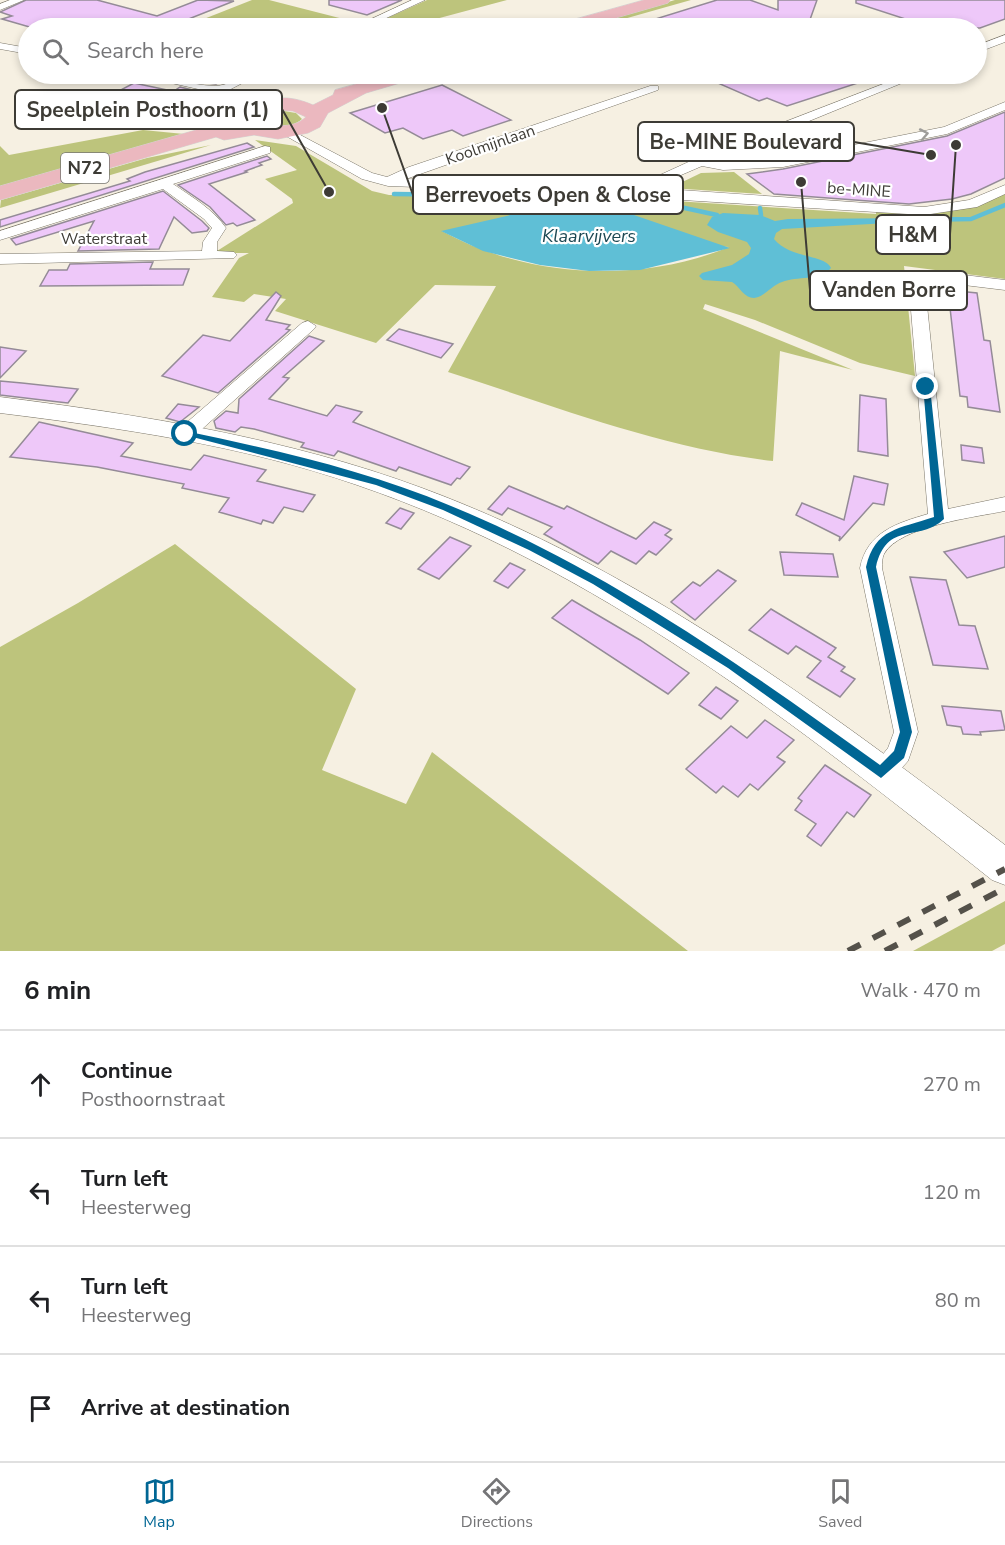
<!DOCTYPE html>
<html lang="en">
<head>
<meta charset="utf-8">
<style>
	body { margin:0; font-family:"Nunito Sans",sans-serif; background:#f6f6f6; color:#202124 }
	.stop { position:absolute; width:18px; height:18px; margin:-14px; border:4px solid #006694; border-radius:50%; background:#fff }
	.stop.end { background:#006694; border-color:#fff; box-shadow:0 2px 6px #0008 }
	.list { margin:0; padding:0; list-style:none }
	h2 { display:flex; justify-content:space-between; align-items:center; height:78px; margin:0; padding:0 24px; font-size:26px }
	h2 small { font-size:20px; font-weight:400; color:#757577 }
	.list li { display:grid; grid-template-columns:39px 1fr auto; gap:18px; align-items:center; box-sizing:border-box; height:108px; padding:0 24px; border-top:2px solid #e0e0e0 }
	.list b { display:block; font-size:22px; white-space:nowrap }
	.list p { margin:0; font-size:20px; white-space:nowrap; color:#757577 }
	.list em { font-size:20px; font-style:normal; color:#757577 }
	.icon { flex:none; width:33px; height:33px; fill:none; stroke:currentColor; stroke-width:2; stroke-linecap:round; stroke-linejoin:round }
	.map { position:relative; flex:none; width:1005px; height:951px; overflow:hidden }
	.search { position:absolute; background:#fff; box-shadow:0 3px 9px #0003; left:18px; right:18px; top:18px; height:66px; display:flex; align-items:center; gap:15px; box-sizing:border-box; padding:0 21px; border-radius:33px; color:#757577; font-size:22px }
	.sheet { height:510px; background:#fff }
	nav { display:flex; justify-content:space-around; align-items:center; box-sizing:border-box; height:84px; border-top:2px solid #e0e0e0; background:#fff; font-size:16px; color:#757577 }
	nav a { display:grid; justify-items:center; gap:3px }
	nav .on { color:#006694 }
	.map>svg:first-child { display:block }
	.green { fill:#bdc47c; fill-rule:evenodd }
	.water { fill:#5fbfd6 }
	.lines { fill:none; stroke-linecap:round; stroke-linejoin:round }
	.stream { stroke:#5fbfd6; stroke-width:4.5 }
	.building { fill:#eec8f9; stroke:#948b97; stroke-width:1.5 }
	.street-casing { stroke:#7b7669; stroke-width:1 }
	.secondary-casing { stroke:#7b7669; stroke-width:1 }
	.primary-casing { stroke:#d4d4d3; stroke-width:1 }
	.street { fill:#fff; fill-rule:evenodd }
	.secondary { fill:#fff; fill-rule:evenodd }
	.primary { fill:#ebb8bf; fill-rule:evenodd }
	.rail { stroke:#54514a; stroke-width:6; stroke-dasharray:14 14; stroke-linecap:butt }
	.oneway { stroke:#9e9d9a }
	.route { fill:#006694 }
	.labels { text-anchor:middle; stroke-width:4.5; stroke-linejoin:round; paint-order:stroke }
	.far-street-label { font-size:16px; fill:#3d3b35; stroke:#fff }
	.shield { fill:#fff; stroke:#777672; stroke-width:1.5 }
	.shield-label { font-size:18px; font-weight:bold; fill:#3d3b35 }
	.far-water-label { font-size:18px; font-style:italic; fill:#1d4853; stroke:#fff }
	.leader { fill:none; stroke:#3d3b35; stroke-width:2 }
	.callout-dot { fill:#3d3b35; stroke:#fff; stroke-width:2 }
	.callout { fill:#fff; stroke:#3d3b35; stroke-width:2 }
	.callout-label { font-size:21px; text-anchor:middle; font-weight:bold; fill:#3d3b35 }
</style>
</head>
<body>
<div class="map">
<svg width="1005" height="951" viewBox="0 0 1005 951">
	<rect width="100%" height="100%" fill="#f6f0e2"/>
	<g class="green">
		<path d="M252,0H269L359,23L347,28H181Z"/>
		<path d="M427,0H507L402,28H365Z"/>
		<path d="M675,0H691L592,28H578Z"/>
		<path d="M284,111L296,113L302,119C292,128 275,130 265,120L271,114Z"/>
		<path d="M143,130L184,134L0,187V146L9,155Z"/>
		<path d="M255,140L296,146L372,191L389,195H582L876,214V211C925,214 960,216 1005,193V279L904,266L915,376L860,363L755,320L705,304L703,309L853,370L780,351L773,461C661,448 555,406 448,372L496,286L435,285L376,343L275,311L286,299L254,294L244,302L212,297L239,258L249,253H221L217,251L293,203L292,199L265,179L297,170ZM442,231L729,247C640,284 526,278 442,231Z"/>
		<path d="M211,145L0,208L1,200L147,158Z"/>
		<path d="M734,172L762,194L670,188L701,173Z"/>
		<path d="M175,544L356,689L322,770L406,804L432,752L688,951H0V647L78,603Z"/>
		<path d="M1005,901V944L992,951H913Z"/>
	</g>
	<g class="water">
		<path d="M576,200L596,202L730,248L640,270L589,271L540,265L483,251L441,231Z"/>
		<path d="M723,213L760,215L775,221L788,219L922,218L924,221L782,229L776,233L774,239C790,259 825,254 831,268C820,281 797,276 782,282C772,285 763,298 754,298C744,298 740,287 732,282L703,280L699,276L702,273L732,265L749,254L751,248L747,242L718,232L707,225L712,217Z"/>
	</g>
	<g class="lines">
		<g class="stream">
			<path d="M394,194L634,197L717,215"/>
			<path d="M760,208L761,215"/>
			<path d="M915,220L971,219L1005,205"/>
		</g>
	</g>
	<g class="building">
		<path d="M26,0H97L157,16L198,0L234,1L181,22L186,24L185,28H33L2,19L12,16L0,12Z"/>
		<path d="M329,0H402L367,15L329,5Z"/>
		<path d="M717,0H750L778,10V0H817L807,28H636V25Z"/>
		<path d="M856,0H1005V19L980,28H933L856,3Z"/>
		<path d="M203,74H234L216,84L191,81Z"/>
		<path d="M708,74H845L864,81L787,106L767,98L759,101L720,84L727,82Z"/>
		<path d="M134,83L172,91L92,112L90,106Z"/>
		<path d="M442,85L511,120L463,136L452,130L423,139L403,128L385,133L350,113Z"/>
		<path d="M180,87L201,92L183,102L171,93Z"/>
		<path d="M1005,112V178L971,194L952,199L909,204L774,194L747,174L783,169L947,136Z"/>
		<path d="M247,143L254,147L0,227V220L130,181L127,179L145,172Z"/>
		<path d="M267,156L271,159L259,163L262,165L245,171L247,172L209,184L255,220L237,226L233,223L226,225L210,207L178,185Z"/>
		<path d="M163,191L202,221L209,228L207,231L192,233L174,217L159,249L78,251L94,221L16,245L11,239Z"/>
		<path d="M153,262L150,269H189L183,285L40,286L49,270H67L70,264Z"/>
		<path d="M948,290L977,293L984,340L990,341L1000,412L968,407L967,397L960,396Z"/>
		<path d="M276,292L281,296L266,320L290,325L286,329L290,330L218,393L162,376L203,335L230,341Z"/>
		<path d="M399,329L453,344L441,358L387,340Z"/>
		<path d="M309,336L324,341L283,377L289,378L269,399L327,416L336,405L362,412L353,422L470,467L460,479L457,478L451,485L399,467L396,471L338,451L334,456L301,447L304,443L254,429L241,427L235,432L216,428L214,421L226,411L238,413L239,399Z"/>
		<path d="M0,347L26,351L0,378Z"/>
		<path d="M0,381L22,383L78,389L68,403L59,402L0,395Z"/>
		<path d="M860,395L886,399L888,456L858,451Z"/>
		<path d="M178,404L199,407L180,422L166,418Z"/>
		<path d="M39,422L133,443L121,456L191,470L204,455L266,470L257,481L315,495L303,512L284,507L273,523L263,520L261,524L219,512L229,498L182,488L184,484L97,467L10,457Z"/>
		<path d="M961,445L982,448L984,463L962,460Z"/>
		<path d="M854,476L888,484L884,505L873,503L839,541L840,537L796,515L802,503L844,520Z"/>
		<path d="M509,486L564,509L567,506L636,539L654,522L671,530L665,535L672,539L656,555L649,551L636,564L611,551L598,564L544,534L552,527L508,508L502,515L488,509Z"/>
		<path d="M400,508L414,513L401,529L386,523Z"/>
		<path d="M1005,536V567L967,578L944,552Z"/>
		<path d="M450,537L471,546L439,579L418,569Z"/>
		<path d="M780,552L833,554L838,577L784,575Z"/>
		<path d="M510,563L525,570L508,588L494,581Z"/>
		<path d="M718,570L736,581L695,620L671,602L693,582L700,586Z"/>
		<path d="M910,577L946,580L959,625L975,626L988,669L933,665Z"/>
		<path d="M572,600L640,640L689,673L668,694L552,618Z"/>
		<path d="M771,609L836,648L828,657L845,667L841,671L855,679L840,697L807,677L821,661L796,646L788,654L749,630Z"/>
		<path d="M716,687L738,701L721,719L699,705Z"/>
		<path d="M942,706L1001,711L1005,730L980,732L981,735L963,734L961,727L947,725Z"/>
		<path d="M765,720L794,740L777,757L785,762L758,790L750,784L738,797L723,786L716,793L686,769L731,726L747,738Z"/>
		<path d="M825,765L871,795L854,817L847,812L821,846L807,836L816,824L795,810L802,801L798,798Z"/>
	</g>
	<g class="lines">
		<defs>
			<g id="street">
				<path d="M10,0H24L0,10V4Z"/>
				<path d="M412,0H425L365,28H352Z"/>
				<path d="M1005,35V42L976,53V46Z"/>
				<path d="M0,43L28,48V54L0,49Z"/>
				<path d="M131,74C160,71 187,86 215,86C229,86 242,74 260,74L229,90L277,106L271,110L216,93Z"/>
				<path d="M909,74H924L714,160L783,159L944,127L1005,102V110L947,134L783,167L723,170L702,166L651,188L924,207L969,200L1005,185V194L977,207L924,215L666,199L634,192L615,194L388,186L362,179L279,132L281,129H289L372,173L387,177L409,167L650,86H658V90L406,179L615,186L649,180L730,143Z"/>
				<path d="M265,146L270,147V153L173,184C192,197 213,209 226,228L217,242V251L234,252L237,255L234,258L0,264V254L202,251L203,242L212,228L204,219L163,189L0,240V231Z"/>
				<path d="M931,271L1005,280V290L931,281H926L925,286L948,509L1005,497V511C976,517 899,526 884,554C882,558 882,564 882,568L918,732L908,761L890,781L881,784L872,781L868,773L888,748L894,732L860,568C867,532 897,523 928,514L909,286L915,275Z"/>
				<path d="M308,321L316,326L314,329L192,438H178L176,434L178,430L302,323Z"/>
			</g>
			<path id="secondary" d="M0,397C143,415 287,438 422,488C638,568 824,707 1005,845V885L992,880C796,724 597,567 357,485C242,445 120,428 0,413Z"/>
			<g id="primary">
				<path d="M644,0H670L668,3L581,28H556L558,24Z"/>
				<path d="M392,74H419L417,78L366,93L328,113L320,127L308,133L278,139L254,135L224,140L216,137L0,200V186L231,120C261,103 276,89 313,105L333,95L335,90ZM277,110L293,111L306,117C291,131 271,124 252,123L267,113Z"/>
			</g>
		</defs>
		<use href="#street" class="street-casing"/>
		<use href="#secondary" class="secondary-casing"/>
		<use href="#primary" class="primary-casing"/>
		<use href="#street" class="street"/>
		<use href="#secondary" class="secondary"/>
		<use href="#primary" class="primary"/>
		<g class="rail">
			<path d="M848,951L1005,869"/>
			<path d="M885,951L1005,888"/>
		</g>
	</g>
	<defs><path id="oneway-chevron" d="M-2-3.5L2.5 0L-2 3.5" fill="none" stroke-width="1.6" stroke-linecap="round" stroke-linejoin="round" transform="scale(1.5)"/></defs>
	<use class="oneway" href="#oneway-chevron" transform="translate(924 134) rotate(-11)"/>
	<path class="route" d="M923,385L930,387L944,519C919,543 887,520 876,567L912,732L904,758L881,778L728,668L593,584L529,550L443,510L376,485L181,434L185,431C275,450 366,470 451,506C607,570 744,667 880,765L894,751L900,732L866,567C875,528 899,529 934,517Z"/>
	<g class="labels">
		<g class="far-street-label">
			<text transform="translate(490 144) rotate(-19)" y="6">Koolmijnlaan</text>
			<text transform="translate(859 189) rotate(4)" y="6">be-MINE</text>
			<text x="104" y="244">Waterstraat</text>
		</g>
		<rect class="shield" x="61" y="153" width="48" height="30" rx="4.5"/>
		<g class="shield-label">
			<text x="85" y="174">N72</text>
		</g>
		<g class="far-water-label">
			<text x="589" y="242">Klaarvijvers</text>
		</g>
	</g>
	<path class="leader" d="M329 192L282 109M931 155L854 142M382 108L413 195M956 145L950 234M801 182L810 290"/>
	<g class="callout-dot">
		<circle cx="329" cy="192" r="6"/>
		<circle cx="931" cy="155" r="6"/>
		<circle cx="382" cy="108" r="6"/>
		<circle cx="956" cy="145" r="6"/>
		<circle cx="801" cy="182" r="6"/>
	</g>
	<g class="callout">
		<rect x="15" y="90" width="267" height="39" rx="6"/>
		<rect x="638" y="122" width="216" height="39" rx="6"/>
		<rect x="413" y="175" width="270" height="39" rx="6"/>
		<rect x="876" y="215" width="74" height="39" rx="6"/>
		<rect x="810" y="271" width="157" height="39" rx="6"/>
	</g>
	<g class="callout-label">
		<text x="148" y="117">Speelplein Posthoorn (1)</text>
		<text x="746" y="149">Be-MINE Boulevard</text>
		<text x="548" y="202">Berrevoets Open &amp; Close</text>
		<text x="913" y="242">H&amp;M</text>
		<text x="889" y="297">Vanden Borre</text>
	</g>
</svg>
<div class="stop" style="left:185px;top:434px"></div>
<div class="stop end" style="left:926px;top:387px"></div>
<div class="search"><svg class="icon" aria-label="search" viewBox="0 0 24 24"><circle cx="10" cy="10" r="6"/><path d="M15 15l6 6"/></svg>Search here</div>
</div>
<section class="sheet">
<h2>6 min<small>Walk · 470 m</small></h2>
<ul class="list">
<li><svg class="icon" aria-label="ahead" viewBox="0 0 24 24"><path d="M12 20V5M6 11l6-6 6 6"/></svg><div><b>Continue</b><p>Posthoornstraat</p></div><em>270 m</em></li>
<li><svg class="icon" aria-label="left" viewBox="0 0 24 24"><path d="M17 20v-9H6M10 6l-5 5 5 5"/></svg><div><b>Turn left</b><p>Heesterweg</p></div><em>120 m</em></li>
<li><svg class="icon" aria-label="left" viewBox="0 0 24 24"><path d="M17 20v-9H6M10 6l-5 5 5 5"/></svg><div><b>Turn left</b><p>Heesterweg</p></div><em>80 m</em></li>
<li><svg class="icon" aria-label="arrive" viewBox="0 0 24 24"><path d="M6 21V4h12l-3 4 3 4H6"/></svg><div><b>Arrive at destination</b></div></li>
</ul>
</section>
<nav>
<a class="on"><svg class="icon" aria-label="map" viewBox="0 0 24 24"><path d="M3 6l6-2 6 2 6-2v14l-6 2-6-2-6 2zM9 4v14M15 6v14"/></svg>Map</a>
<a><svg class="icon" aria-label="directions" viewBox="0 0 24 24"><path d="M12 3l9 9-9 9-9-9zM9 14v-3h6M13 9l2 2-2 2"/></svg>Directions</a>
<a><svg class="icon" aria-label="saved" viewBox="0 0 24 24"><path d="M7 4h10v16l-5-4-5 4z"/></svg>Saved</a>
</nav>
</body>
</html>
